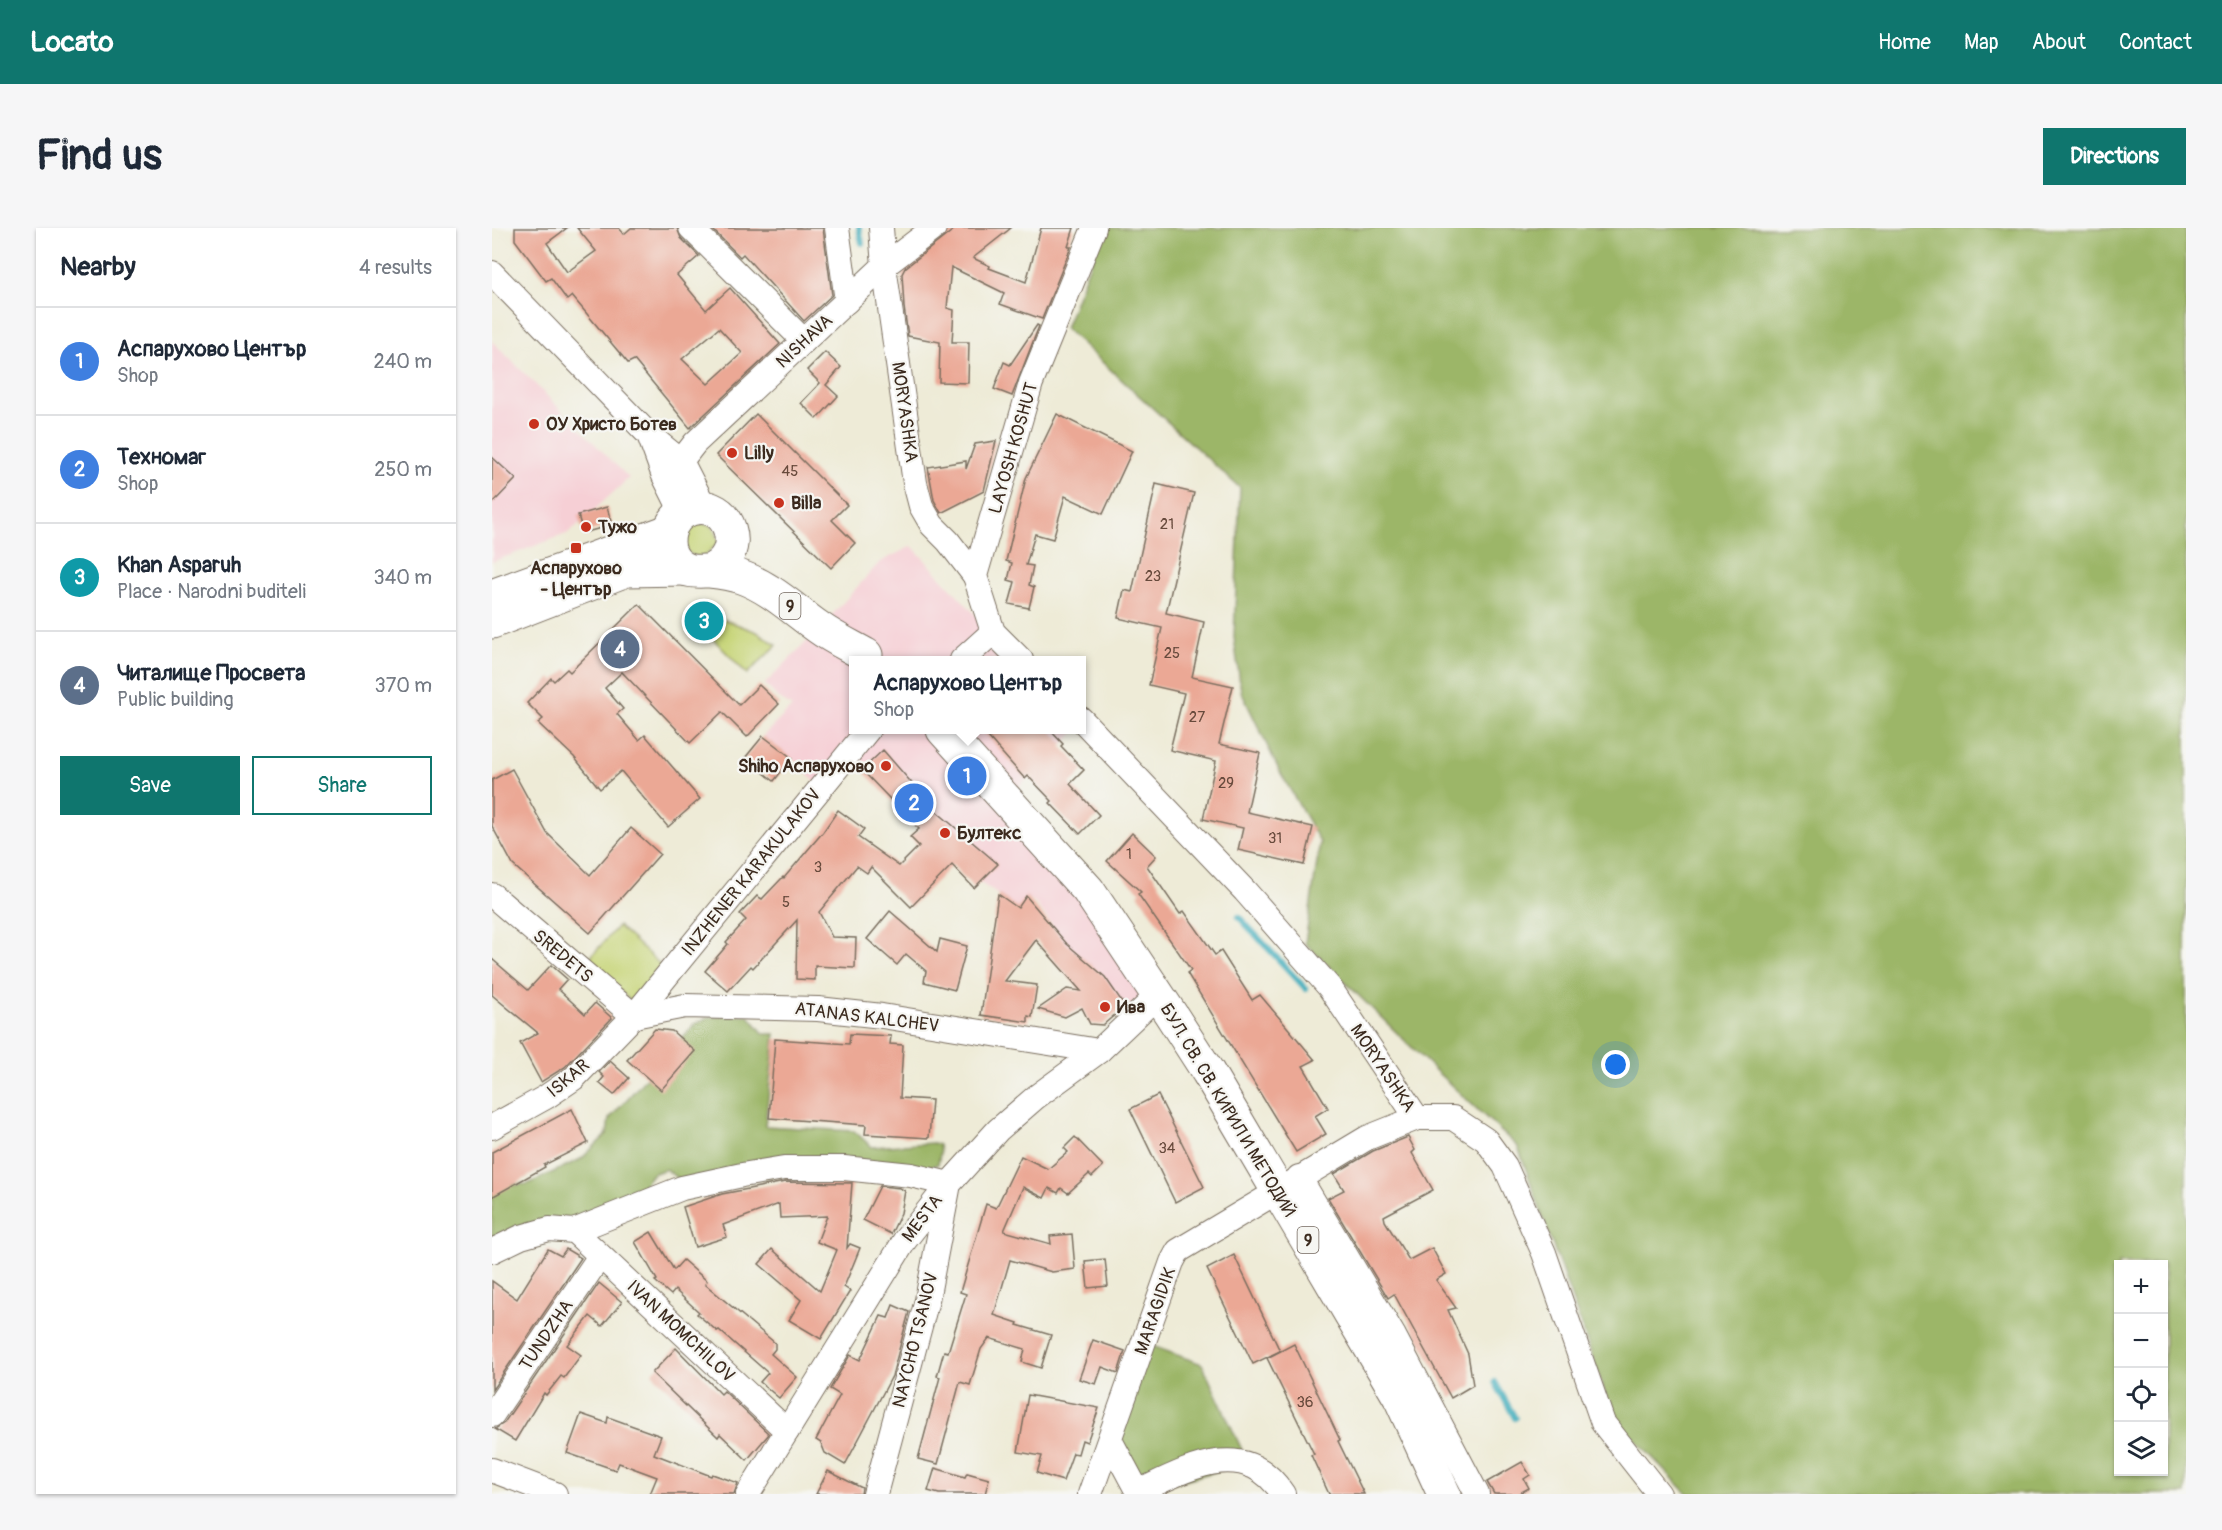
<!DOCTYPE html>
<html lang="en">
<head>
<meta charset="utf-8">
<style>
	body { margin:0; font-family:Pangolin,sans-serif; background:#f6f6f7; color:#1f2937 }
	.controls { position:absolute; right:18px; bottom:18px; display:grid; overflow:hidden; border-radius:0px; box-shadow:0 2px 4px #0004 }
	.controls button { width:54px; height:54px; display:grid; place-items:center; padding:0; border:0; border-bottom:2px solid #e0e1e3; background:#fff; color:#1f2937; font:30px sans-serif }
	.you { position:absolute; left:1124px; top:837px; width:21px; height:21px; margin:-15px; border:4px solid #fff; border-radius:50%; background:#1a73e8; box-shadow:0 0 0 9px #1a73e833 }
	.badge { display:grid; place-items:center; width:39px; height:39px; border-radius:50%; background:#0f766e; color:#fff; font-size:20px; font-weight:700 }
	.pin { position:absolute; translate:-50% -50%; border:3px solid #fff; box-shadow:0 2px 6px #0006 }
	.popup { position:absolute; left:357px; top:428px; width:237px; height:78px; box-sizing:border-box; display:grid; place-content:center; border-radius:0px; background:#fff; filter:drop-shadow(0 2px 4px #0005); font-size:20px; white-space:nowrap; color:#747a83 }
	.popup b { font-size:22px; color:#1f2937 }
	.popup::after { content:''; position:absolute; left:50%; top:100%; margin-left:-12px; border:12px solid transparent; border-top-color:#fff }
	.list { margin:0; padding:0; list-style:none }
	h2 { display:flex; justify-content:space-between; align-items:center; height:78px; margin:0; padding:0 24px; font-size:26px }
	h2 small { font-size:20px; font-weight:400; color:#747a83 }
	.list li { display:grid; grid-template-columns:39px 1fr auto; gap:18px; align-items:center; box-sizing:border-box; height:108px; padding:0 24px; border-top:2px solid #e0e1e3 }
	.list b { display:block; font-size:22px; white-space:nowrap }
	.list p { margin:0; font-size:20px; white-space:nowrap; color:#747a83 }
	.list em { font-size:20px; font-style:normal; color:#747a83 }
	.actions { display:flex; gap:12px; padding:18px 24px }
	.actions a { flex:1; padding:14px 0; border:2px solid #0f766e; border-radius:0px; text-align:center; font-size:21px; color:#0f766e }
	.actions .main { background:#0f766e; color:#fff }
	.icon { flex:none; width:33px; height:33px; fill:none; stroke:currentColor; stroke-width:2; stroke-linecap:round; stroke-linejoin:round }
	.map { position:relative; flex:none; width:1694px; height:1266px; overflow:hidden; border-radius:0px }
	header { display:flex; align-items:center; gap:36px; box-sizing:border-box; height:84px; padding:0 30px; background:#0f766e; color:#fff }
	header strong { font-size:28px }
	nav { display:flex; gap:33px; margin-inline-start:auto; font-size:21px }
	.intro { display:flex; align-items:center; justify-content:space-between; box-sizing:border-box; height:144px; padding:0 36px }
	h1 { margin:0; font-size:42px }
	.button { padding:15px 27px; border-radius:0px; background:#0f766e; color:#fff; font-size:21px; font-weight:700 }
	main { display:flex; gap:36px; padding:0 36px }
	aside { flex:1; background:#fff; border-radius:0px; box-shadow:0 2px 4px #0004 }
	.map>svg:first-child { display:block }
	.built { fill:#f6cfd5 }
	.green { fill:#c6d476; stroke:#807f4a; stroke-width:1.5 }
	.forest { fill:#9cb667; stroke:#6c7042; stroke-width:1.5; fill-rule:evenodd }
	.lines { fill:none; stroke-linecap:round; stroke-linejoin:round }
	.stream { stroke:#3fadbc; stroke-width:6 }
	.building { fill:#eba895; fill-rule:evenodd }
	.minor-casing { stroke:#7a6e5f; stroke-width:26 }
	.primary-casing { stroke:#7a6e5f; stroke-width:35 }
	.minor { stroke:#fff; stroke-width:24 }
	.primary { stroke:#fff; stroke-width:33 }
	.poi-dot { fill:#c8321e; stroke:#f6f6f2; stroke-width:2 }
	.labels { text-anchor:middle; stroke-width:4.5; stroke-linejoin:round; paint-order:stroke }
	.number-label { font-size:15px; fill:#674a3c }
	.shield { fill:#f6f6f2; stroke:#73675e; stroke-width:1.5 }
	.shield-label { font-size:16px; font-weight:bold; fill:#3b2a1e }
	.street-label { font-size:18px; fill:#3b2a1e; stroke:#f6f6f2 }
	.poi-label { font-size:18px; font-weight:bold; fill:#3b2a1e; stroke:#f6f6f2; text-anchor:start }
</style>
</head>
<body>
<header>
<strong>Locato</strong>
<nav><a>Home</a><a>Map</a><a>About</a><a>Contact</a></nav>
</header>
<div class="intro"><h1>Find us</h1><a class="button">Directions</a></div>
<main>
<aside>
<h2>Nearby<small>4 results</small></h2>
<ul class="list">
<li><span class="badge" style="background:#3f7fe0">1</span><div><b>Аспарухово Център</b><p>Shop</p></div><em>240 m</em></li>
<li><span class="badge" style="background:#3f7fe0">2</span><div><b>Техномаг</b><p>Shop</p></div><em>250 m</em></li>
<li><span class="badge" style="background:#0f9aa8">3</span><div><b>Khan Asparuh</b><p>Place · Narodni buditeli</p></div><em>340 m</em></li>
<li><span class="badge" style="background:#5c6f8a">4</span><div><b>Читалище Просвета</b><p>Public building</p></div><em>370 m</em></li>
</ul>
<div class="actions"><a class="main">Save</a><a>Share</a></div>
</aside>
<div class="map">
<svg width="1694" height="1266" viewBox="0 0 1694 1266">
	<rect width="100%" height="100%" fill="#f6f6f2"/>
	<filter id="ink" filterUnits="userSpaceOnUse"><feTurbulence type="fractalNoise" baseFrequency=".0167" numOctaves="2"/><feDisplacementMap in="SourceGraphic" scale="12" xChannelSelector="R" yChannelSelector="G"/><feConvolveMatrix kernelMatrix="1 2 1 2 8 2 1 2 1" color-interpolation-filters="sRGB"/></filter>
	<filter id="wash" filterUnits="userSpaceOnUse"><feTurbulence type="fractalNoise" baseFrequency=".008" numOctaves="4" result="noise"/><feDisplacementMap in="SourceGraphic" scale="24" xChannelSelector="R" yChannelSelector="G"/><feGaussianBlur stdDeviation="1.35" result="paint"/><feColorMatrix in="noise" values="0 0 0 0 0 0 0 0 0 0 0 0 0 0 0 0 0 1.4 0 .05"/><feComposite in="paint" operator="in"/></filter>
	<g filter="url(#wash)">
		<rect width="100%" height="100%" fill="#eeebd7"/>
		<g class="built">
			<path d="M0,113L137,250L77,305L0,334Z"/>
			<path d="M420,318L486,389L501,422L512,432H361V502H578L582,505L508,577L592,669L656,766L635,780L613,749L575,716L544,676L534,669L526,680L487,654L505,636L444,583L391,522L370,542L357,525L328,559L300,530L271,508L300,479L286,470L273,456L328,400L388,334Z"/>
		</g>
		<g class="green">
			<path d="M202,294L220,298L227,314L210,331L194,324L190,307Z"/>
			<path d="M204,381L265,404L285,417L255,446L199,388Z"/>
			<path d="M126,698L171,739L140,774L95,733Z"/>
		</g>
		<g class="forest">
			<path d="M612,0H1694V1266H1196L1122,1190L1026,919L946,845L813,715L828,614L787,542L749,463L742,409L748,260L573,100ZM1626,1036H1672V1244H1626Z"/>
			<path d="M256,787L272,806H283L273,898L362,903L380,919L441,915L447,917L448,926L446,936L434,941L188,953L174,941L160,946L145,966L77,993L0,1014V958L36,956L89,931L115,906L117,891L203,796L217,789Z"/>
			<path d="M652,1115L710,1136L756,1235L646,1264L618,1212Z"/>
		</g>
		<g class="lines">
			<g class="stream">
				<path d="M367,0L370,15"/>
				<path d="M747,689L814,761"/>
				<path d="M1003,1154L1023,1190"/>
			</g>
		</g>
		<g id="blocks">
			<g class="building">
				<path d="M23,0H75L55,15L75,44L104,23L85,0H127L132,6L139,0H185L189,10L207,28L185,47L214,82L238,60L288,116L198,200L142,132L136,135L80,68L75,72L59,50L54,53L23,12ZM227,100L250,125L216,156L190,131Z"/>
				<path d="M219,0H331L340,67L312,93L251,26L248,29Z"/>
				<path d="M464,0H519L481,30L498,38L497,40L534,54L549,0H582L576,19H579L550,91L508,76L512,65L459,39L455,80L462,82L460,114H477L476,155L447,154L448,114L416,108L412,79L410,46L413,40Z"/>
				<path d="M545,97L547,98L520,168L502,161L512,134L518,137Z"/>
				<path d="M333,124L349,139L334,157L346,168L325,191L309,175L328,155L315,142Z"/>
				<path d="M264,186L355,277L340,292L363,315L339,340L224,227Z"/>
				<path d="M565,186L640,223L611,286L573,268L561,311L543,306L534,337L541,338L537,357L542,359L537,380L517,376L523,354L516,352L520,335L514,333L534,250Z"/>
				<path d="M504,213L492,263L449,285L442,272L436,239L474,233V241L483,216Z"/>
				<path d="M0,229L24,251L0,276Z"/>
				<path d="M664,256L702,265L674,385L712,394L700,449L741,458L727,516L768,525L755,584L821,599L812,637L746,622L751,600L711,591L724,533L678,522L692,465L657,457L670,400L626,390L632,362L640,364Z"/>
				<path d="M115,279L120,297L91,305L86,287Z"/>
				<path d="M147,376L247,477L267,457L287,476L255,509L230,484L198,515L130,444L113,460L131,481L125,486L147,512L153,507L208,571L176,599L129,543L108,561L82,529L46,495L51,491L35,475L59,450L62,453L75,441L78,444Z"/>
				<path d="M489,501H557L571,516L569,518L592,542L578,556L607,587L588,606L558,575L560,573L536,548L533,551Z"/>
				<path d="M271,508L300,530L282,553L253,530Z"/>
				<path d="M391,522L444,583L506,636L482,660L460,637L419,679L379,639L375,645L365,638L327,684L340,709L364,710L363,740L323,738V752L304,751L305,692L261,740L259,738L236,763L213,743L236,716L234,714L254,692L248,686L265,668L270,671L291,649L292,650L331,604L346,582L372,601L366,609L407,638L427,618L418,609L427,601L370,542Z"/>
				<path d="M20,541L55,605L98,647L139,600L168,626L98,705L21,637L0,598V552Z"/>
				<path d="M640,605L664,628L655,638L688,686L692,683L723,727L729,723L760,772L768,767L823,832L811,838L836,880L823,888L834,906L804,924L695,745L699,742L646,666L649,664L615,633Z"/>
				<path d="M506,666L526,680L534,668L575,716L613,749L633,778L611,797L598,796L590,780L573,789L546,781L575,761L589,763L544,712L513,753L545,757L540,789L536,788V794L489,787Z"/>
				<path d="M398,683L445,724L448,711L475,718L463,762L432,754L434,743L414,726L405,737L375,711Z"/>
				<path d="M0,731L36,762L59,737L75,751L66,761L93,786L103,775L120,790L73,839L49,854L28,815L46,805L0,767Z"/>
				<path d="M163,801L180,803L203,823L169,862L135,832Z"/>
				<path d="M358,806L399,808L398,816L411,817L408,870L440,872L437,910L373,906L374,897L277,890L283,811L357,816Z"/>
				<path d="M118,833L137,850L122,867L107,855L112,849L107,844Z"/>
				<path d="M666,867L712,959L683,974L638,881Z"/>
				<path d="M80,881L96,915L52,937L53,939L0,969V924Z"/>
				<path d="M583,909L611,938L600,949L597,946L576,965L569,960L566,965L557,960L552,970L531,959L512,1003L559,1016L558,1008L580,1006L583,1041L560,1044L518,1032L502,1087L526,1095L525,1097L559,1107L549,1140L530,1134L533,1121L497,1110L489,1121L478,1157L468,1154L446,1236L426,1231L448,1149L445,1148L452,1123L456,1124L474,1066L468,1064L494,976L504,980L529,928L556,941L576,924L572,920Z"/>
				<path d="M916,909L923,922L920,925L941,962L892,988L893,993L917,1032L940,1020L954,1046L944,1052L964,1080L956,1082L976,1126L981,1157L959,1170L902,1066L896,1070L836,970L852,962L842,946L881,923Z"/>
				<path d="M293,954L360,955L355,1020L358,1016L368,1020L352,1059L358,1063L329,1111L297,1092L309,1072L267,1036L280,1021L328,1063L345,1022L325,1014L335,988L288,990L287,976L231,997L235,1009L203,1019L191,979L230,966Z"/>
				<path d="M388,958L408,960L413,963L409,985L399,1006L371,992Z"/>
				<path d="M159,1004L182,1042L191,1032L215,1053L213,1056L283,1115V1121L279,1126L305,1149L287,1170L268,1154L276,1145L227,1102L225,1103L205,1086L207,1084L183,1062L179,1067L163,1053L165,1052L143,1014Z"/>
				<path d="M56,1021L69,1028L74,1021L89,1030L0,1162V1053L25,1071Z"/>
				<path d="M742,1027L788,1123L761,1136L715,1041Z"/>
				<path d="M613,1031L616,1058L596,1060L593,1033Z"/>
				<path d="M107,1055L130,1074L110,1098L98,1088L75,1117L89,1127L72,1150L69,1148L54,1167L52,1165L23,1213L3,1201L12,1195Z"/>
				<path d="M401,1077L417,1084L400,1148L353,1237L333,1225L329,1215L324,1212L348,1167L338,1161L358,1127L368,1132L389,1088L396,1090Z"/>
				<path d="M601,1112L633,1123L626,1145L610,1139L604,1156L587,1151Z"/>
				<path d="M802,1116L848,1212L846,1213L872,1266H837L819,1227L822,1226L775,1130Z"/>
				<path d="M184,1120L229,1166L232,1163L277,1206L255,1232L228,1206L226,1209L160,1145Z"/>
				<path d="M536,1167L607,1180L595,1214L590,1212L586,1226L581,1225L571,1253L545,1245L550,1228L526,1224Z"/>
				<path d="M89,1186L115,1195L116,1189L169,1208L162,1226L219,1248L220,1246L246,1255L242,1266H158L165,1249L127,1235L124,1242L75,1225Z"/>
				<path d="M1030,1234L1038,1247L1032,1251L1037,1260L1026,1266H1002L995,1254Z"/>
				<path d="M443,1240L473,1249L475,1245L497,1251L493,1266H447L436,1263Z"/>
				<path d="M336,1243L370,1260L369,1266H324Z"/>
			</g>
		</g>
	</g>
	<g filter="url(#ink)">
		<use href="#blocks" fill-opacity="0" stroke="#7a6e5f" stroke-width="1.5"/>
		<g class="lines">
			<defs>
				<g id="minor">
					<path d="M199,0L312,113"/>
					<path d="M345,0L355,73"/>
					<path d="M389,0L392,38L423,255L429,278L440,297L456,313L483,348"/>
					<path d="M0,45L157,207L189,233L213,280"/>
					<path d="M157,207L172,248L185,274L186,288"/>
					<path d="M189,233L203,215L392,38L442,0"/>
					<path d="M470,432L501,404"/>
					<path d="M529,432L501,404L483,348L539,155L602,0"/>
					<path d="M589,491L753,663L838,760L925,890H961L994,912L1013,938L1052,1025L1111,1195L1167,1266"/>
					<path d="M0,667L142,788"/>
					<path d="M142,788L193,778L326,781L390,788L607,823"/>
					<path d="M0,899L54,869L82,850L142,788L376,502"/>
					<path d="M807,949L902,1108L985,1266"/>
					<path d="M82,1003L295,1203"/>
					<path d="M0,1023L29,1009L57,1001L82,1003L190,960L250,947L292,940H352L419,947L457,956"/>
					<path d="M0,1187L108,1028"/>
					<path d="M618,1212L647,1266"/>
					<path d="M0,1242L63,1266"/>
					<path d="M646,1264C695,1241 753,1207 791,1266"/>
					<path d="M256,1266L413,1012L457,956L506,902L544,869L607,823L666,767"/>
					<path d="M383,1266L435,1072L456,961"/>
					<path d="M598,1266L680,1034L686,1023L875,910L925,890"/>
				</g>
				<g id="primary">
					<path d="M217,343C257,327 238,269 199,281C175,288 168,321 187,337C197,345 206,343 218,343C227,344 240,346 249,349C278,359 302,382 326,399C341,410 358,418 374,427"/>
					<path d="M0,368L177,303"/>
					<path d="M0,394L134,342L192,341"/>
					<path d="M451,502L596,662L678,785L716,844L908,1170L952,1266"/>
				</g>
			</defs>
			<use href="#minor" class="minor-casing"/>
			<use href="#primary" class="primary-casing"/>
			<use href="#minor" class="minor"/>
			<use href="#primary" class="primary"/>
		</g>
	</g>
	<g class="poi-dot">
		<circle cx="42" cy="196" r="6"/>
		<circle cx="240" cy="225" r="6"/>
		<circle cx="287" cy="275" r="6"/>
		<circle cx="94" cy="299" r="6"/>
		<rect x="78" y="314" width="12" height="12" rx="3"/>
		<circle cx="394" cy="538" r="6"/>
		<circle cx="453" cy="605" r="6"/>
		<circle cx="613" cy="779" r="6"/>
	</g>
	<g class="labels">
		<g class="number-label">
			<text x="298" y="248">45</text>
			<text x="675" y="301">21</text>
			<text x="661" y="353">23</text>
			<text x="680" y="430">25</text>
			<text x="705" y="494">27</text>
			<text x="734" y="560">29</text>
			<text x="783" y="615">31</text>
			<text x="637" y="631">1</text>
			<text x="326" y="644">3</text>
			<text x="294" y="679">5</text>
			<text x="675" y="925">34</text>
			<text x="813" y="1179">36</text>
		</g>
		<g class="shield">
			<rect x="287.5" y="365" width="21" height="26" rx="4.5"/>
			<rect x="805.5" y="999" width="21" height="26" rx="4.5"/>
		</g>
		<g class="shield-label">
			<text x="298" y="384">9</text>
			<text x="816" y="1018">9</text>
		</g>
		<g class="street-label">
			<text transform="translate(312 113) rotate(-43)" y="6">NISHAVA</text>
			<text transform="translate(413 184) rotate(82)" y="6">MORYASHKA</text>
			<text transform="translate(521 220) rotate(-74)" y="6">LAYOSH KOSHUT</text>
			<text transform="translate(259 644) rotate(-51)" y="6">INZHENER KARAKULAKOV</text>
			<text transform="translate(71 728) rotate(40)" y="6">SREDETS</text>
			<text transform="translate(375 789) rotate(7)" y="6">ATANAS KALCHEV</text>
			<text transform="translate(891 840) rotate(56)" y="6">MORYASHKA</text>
			<text transform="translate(76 850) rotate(-40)" y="6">ISKAR</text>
			<text transform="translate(736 882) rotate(59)" y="6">БУЛ. СВ. СВ. КИРИЛ И МЕТОДИЙ</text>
			<text transform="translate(430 990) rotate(-53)" y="6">MESTA</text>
			<text transform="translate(663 1083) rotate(-71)" y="6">MARAGIDIK</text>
			<text transform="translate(189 1103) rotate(43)" y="6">IVAN MOMCHILOV</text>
			<text transform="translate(54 1107) rotate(-56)" y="6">TUNDZHA</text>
			<text transform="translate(423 1112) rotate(-76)" y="6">NAYCHO TSANOV</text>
		</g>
		<g class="poi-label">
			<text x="54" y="202">ОУ Христо Ботев</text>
			<text x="252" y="231">Lilly</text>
			<text x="299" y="281">Billa</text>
			<text x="106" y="305">Тужо</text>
			<text x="84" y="346" text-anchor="middle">Аспарухово<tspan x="84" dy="21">- Център</tspan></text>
			<text x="382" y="544" text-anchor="end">Shiho Аспарухово</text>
			<text x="465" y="611">Бултекс</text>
			<text x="625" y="785">Ива</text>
		</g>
	</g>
</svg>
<div class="controls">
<button>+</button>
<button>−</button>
<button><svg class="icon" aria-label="locate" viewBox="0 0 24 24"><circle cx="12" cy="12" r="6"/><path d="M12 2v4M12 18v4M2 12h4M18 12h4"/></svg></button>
<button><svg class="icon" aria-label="layers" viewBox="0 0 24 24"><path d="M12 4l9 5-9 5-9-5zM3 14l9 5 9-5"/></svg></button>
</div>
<div class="you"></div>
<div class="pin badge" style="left:475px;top:548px;background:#3f7fe0">1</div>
<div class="popup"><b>Аспарухово Център</b>Shop</div>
<div class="pin badge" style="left:422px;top:575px;background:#3f7fe0">2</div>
<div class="pin badge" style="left:212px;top:393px;background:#0f9aa8">3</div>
<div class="pin badge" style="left:128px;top:421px;background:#5c6f8a">4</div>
</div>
</main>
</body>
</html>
